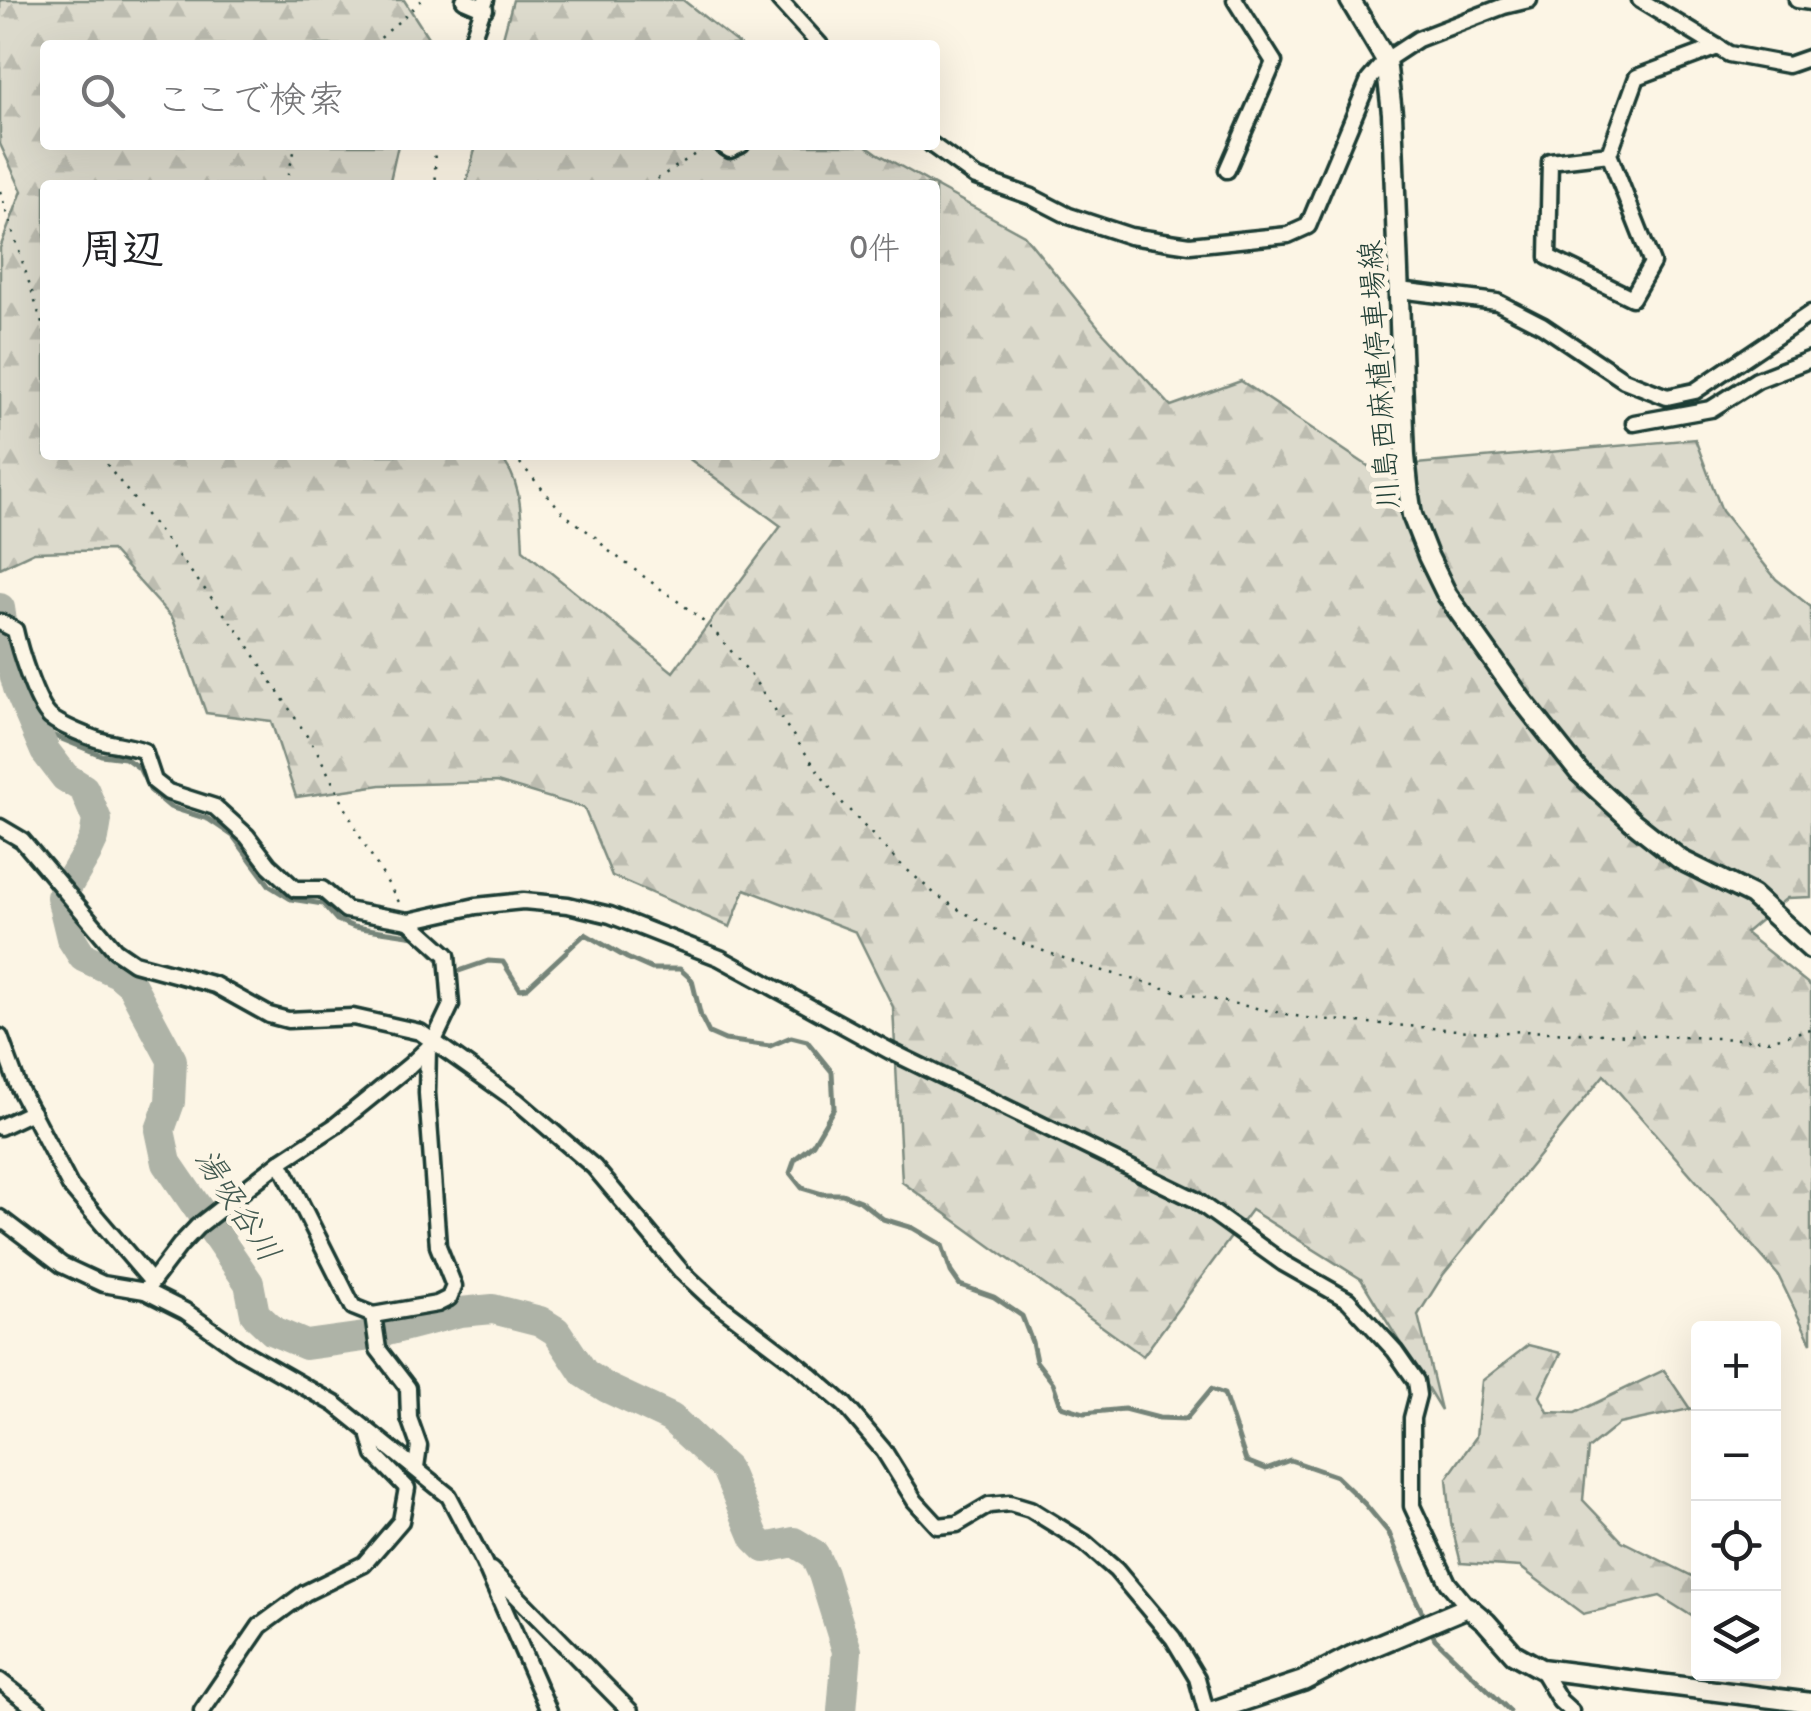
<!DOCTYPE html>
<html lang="ja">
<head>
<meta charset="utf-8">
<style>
	body { margin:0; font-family:"Balsamiq Sans","Klee One",sans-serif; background:#f2f2f2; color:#202124 }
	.controls { position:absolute; right:30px; bottom:30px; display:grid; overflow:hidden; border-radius:10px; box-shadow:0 10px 40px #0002 }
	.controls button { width:90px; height:90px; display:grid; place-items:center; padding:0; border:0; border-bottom:2px solid #e0e0e0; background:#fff; color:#202124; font:50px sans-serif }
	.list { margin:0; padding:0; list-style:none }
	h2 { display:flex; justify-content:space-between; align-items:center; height:130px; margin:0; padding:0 40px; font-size:42px }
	h2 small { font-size:32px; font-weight:400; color:#757577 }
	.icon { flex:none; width:55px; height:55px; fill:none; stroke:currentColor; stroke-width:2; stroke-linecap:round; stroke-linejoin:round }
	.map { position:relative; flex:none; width:1811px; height:1711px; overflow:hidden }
	.search { position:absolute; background:#fff; box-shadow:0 10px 40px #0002; left:40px; top:40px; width:900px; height:110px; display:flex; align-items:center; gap:25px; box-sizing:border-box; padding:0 35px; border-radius:10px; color:#757577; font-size:38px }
	.panel { position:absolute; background:#fff; box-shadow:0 10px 40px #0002; left:40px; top:180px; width:900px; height:280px; border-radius:10px }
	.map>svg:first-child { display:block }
	.forest { fill:url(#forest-firs); stroke:#7e8c80; stroke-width:2.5 }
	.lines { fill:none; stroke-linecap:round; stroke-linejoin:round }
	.stream { stroke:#758479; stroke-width:5 }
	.river { stroke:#aeb3a7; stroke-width:30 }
	.street-casing { stroke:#1f3d34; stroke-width:21 }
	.secondary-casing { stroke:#1f3d34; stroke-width:25 }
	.path { stroke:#1f3d34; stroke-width:2.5; stroke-dasharray:2.5 8; stroke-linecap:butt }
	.street { stroke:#fcf5e5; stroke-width:14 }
	.secondary { stroke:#fcf5e5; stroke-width:18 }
	.labels { text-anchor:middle; stroke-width:10; stroke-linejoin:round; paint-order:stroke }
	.street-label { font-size:30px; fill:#1f3d34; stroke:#fcf5e5 }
	.water-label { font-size:32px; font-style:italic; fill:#435a51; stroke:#fcf5e5 }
</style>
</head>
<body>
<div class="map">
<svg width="1811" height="1711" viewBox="0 0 1811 1711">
	<defs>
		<pattern id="forest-firs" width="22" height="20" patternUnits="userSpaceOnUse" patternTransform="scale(2.5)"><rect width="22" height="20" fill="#dcdacc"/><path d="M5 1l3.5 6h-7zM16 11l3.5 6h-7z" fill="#bcbcb0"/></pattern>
	</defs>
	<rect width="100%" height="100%" fill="#fcf5e5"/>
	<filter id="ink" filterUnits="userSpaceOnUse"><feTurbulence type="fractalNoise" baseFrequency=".01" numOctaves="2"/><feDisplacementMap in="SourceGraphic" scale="20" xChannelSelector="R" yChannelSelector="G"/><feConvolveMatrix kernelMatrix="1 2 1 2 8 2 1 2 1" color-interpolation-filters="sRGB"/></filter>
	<g filter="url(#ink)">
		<g class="forest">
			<path d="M0,0H404L433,45H45V145H398L389,185H45V455H499C523,481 521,517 523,550L673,672L781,526L684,455H935V186L1024,235L1101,330L1171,406L1241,381L1371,468L1695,439L1722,511L1776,579L1811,607V897L1787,898L1745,933L1811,986V1343L1778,1275L1604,1075L1443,1275L1418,1315L1441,1410L1361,1279L1251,1210L1143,1356L902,1182L893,1007L856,932L745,889L730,927L612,876L584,808L497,782L381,785L296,797L271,721L206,713L173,619L111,550L34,552L0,568V248L22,191L0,144Z"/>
			<path d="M513,0H683L740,45H501Z"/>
			<path d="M476,145H866L877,153L934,185H466Z"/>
			<path d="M1528,1345L1561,1353L1540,1396L1548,1412L1575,1413L1664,1370L1690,1409L1619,1424L1588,1449L1583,1500L1622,1541L1698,1579V1620L1660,1596L1583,1614L1520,1567L1461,1563L1451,1523L1447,1478L1476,1437L1482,1381Z"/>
		</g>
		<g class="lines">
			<g class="stream">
				<path d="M37,729L101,755L125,758L139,768L150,790L170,807L208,819L233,836L270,886L291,899L323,904L337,920L354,927L415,936L442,963"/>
				<path d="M459,971L488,961L503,962L520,989L527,988L585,934L627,958L652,969H680L692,980L701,1017L709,1033L725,1040L770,1046L791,1037L807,1041L832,1072L834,1108L813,1144L795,1159L790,1173L802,1188L822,1194H842L860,1201L883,1219L913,1228L942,1245L951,1272L960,1285L994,1297L1022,1316L1032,1342L1036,1361L1053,1383L1061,1406L1084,1413L1124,1409L1159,1418L1186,1419L1211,1389L1224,1394L1246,1461L1266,1469L1290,1460L1336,1476L1365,1504L1389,1533L1413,1593L1435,1639L1510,1711"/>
			</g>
			<path class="river" d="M0,608L5,641L18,688L45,751L65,777L84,789L97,820L94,838L87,853L61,897L71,938L83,957L118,973L131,984L172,1060L170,1102L160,1130L167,1163L249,1283L255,1314L273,1331L306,1345L364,1337L460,1312L493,1309L540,1321L556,1331L584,1373L607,1388L671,1418L726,1469L755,1538L765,1548L794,1542L814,1554L823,1574L847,1651L842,1711"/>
			<defs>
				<g id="street">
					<path d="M464,0L485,9"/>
					<path d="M779,0L820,45"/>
					<path d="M1640,0L1729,54L1788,65L1811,57"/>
					<path d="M1797,0L1811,2"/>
					<path d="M470,45L486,0"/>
					<path d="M722,145L730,150L741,145"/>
					<path d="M932,145L976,177L1032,197L1069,216L1130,236L1190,245L1288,235L1308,226L1369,80L1386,60L1418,39L1504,6L1529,0"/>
					<path d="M1609,154L1652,263L1632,298L1548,257L1550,161L1609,154L1637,77L1718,47"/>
					<path d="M1227,170L1274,62L1235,0"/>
					<path d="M1399,290L1497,302L1542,325L1624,380L1667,397L1695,391L1811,313"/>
					<path d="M1634,423L1711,409L1757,380L1811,359"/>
					<path d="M0,622L15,630C19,649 36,704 50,717C59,725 93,739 106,742C119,745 131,746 144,751L154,781L168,792L215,807L247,836L269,865L295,889H322L346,910L409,921L476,906L523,901L568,905L610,915L720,958L890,1051L1194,1199L1283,1263L1348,1300L1395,1351L1416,1381L1418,1395L1412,1418V1506L1448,1583L1468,1607"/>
					<path d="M0,827L22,840L115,950L134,963L215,985L269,1015L288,1020L353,1017L420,1032L517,1101L594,1167L681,1271L710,1298L801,1367L845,1405L884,1451L915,1501L938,1526L957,1524L989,1505L1010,1503L1030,1509L1085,1543L1116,1570L1173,1638L1197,1678L1206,1711"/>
					<path d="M0,1037L18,1086L70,1186L152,1282"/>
					<path d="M0,1127L32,1112"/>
					<path d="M280,1162L353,1307L373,1315L378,1349L408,1388L409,1418L419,1446L416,1467"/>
					<path d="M0,1218L62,1265L103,1284L145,1291L185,1311L240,1350L335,1404L449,1496L484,1563L549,1711"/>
					<path d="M145,1291L180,1245L197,1227L280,1162L335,1126L409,1066L433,1043L451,1005L447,955L409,921"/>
					<path d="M373,1315L437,1304L449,1298L454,1286L438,1246L427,1093L428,1048"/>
					<path d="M491,1570L630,1711"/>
					<path d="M1541,1669L1560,1701L1571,1711"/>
					<path d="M0,1681L39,1711"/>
					<path d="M202,1711L260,1626L305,1593L364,1564L401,1521L407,1488L375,1455L369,1433"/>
				</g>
				<g id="secondary">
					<path d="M1350,0L1386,60L1392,113L1405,456L1409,495L1412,515L1428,556L1447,595L1521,699L1579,772L1633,822L1681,860L1752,895L1811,949"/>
					<path d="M1213,1711L1303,1681L1351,1656L1468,1607L1486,1622L1514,1654L1541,1669L1811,1703"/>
				</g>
			</defs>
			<use href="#street" class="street-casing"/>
			<use href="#secondary" class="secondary-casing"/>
			<g class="path">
				<path d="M373,45L422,0"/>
				<path d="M434,145L436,185"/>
				<path d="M285,185L296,145"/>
				<path d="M648,185L706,147"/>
				<path d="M0,191L45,333"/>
				<path d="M102,455L109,468L244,639L318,753L359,835L399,902"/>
				<path d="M513,455L564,514L598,539L605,548L695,614L715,632L747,670L835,795L897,861L935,894L961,911L1021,943L1086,966L1186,994L1306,1018L1495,1033L1522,1031L1769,1040L1811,1029"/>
			</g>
			<use href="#street" class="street"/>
			<use href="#secondary" class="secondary"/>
		</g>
	</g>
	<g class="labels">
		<g class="street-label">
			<text transform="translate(1379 375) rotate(-94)" y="10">川島西麻植停車場線</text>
		</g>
		<g class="water-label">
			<text transform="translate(238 1205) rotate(57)" y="11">湯吸谷川</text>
		</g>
	</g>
</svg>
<div class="controls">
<button>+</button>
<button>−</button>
<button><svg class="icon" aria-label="locate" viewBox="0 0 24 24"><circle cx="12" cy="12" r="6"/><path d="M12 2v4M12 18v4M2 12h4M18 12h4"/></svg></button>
<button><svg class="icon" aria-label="layers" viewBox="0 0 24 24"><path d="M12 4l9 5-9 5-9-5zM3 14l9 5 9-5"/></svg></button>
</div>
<div class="search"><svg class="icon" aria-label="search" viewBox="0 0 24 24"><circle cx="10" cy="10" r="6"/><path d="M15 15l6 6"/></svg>ここで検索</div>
<section class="panel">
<h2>周辺<small>0件</small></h2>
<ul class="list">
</ul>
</section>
</div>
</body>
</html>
